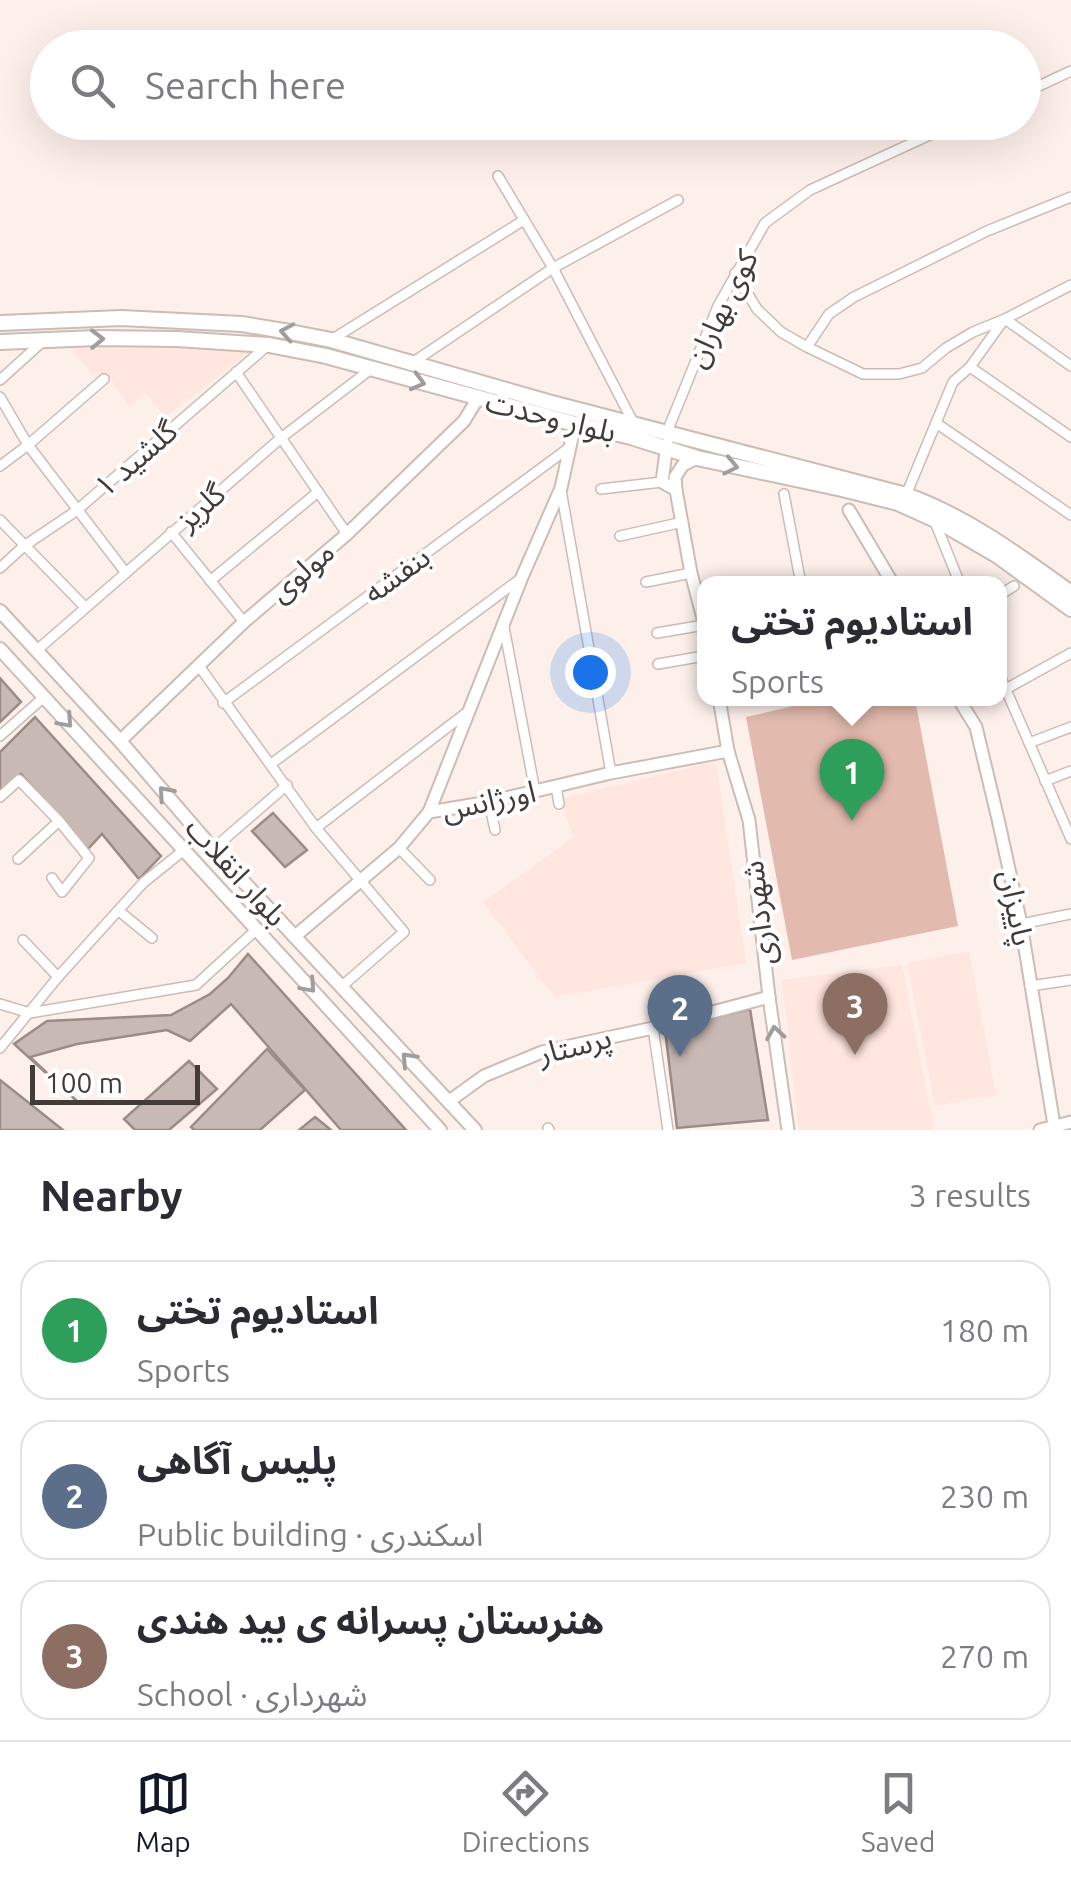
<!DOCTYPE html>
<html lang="en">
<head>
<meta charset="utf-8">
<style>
	body { margin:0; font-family:Ubuntu,"Noto Sans Arabic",sans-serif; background:#f2f2f3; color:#2b2b33 }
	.scale { position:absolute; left:30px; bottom:25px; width:170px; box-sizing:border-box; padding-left:10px; border:5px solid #413b39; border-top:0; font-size:28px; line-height:35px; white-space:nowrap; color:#413b39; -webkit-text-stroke:8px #fff; paint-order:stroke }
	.you { position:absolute; left:590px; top:672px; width:35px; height:35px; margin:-25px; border:8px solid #fff; border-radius:50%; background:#1a73e8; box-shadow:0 0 0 15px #1a73e833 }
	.badge { display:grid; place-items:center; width:65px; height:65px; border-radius:50%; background:#111827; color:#fff; font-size:32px; font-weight:700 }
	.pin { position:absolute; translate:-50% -82px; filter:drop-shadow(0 2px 5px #0008) }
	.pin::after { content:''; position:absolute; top:52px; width:35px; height:30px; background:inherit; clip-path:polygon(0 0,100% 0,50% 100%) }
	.popup { position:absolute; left:697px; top:576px; width:310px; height:130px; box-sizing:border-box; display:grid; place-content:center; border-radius:20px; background:#fff; filter:drop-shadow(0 2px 8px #0005); font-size:32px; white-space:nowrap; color:#7c7c81 }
	.popup b { font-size:38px; color:#2b2b33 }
	.popup::after { content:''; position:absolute; left:50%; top:100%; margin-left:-20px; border:20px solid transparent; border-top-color:#fff }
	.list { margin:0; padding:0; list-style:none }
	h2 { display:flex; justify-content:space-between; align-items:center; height:130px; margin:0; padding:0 40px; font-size:42px }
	h2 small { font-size:32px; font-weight:400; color:#7c7c81 }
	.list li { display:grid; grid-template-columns:65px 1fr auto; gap:30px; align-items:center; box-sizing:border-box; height:140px; margin:0 20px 20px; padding:0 20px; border:2px solid #e1e1e2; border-radius:30px }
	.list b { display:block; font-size:38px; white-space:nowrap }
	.list p { margin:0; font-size:32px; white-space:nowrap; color:#7c7c81 }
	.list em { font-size:32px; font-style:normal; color:#7c7c81 }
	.icon { flex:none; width:55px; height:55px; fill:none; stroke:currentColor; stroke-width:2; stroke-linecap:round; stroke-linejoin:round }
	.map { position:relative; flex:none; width:1071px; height:1130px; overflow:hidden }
	.search { position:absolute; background:#fff; box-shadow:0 10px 40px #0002; left:30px; right:30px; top:30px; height:110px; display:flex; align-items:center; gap:25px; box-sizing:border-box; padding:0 35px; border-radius:55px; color:#7c7c81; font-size:38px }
	.sheet { height:610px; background:#fff }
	nav { display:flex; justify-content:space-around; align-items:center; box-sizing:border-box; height:140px; border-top:2px solid #e1e1e2; background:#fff; font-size:28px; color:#7c7c81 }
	nav a { display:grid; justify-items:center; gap:5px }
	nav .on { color:#111827 }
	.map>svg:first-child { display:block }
	.built { fill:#ffe6de }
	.green { fill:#e3bbae }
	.building { fill:#c9b9b4; stroke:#9a8b86; stroke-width:2.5 }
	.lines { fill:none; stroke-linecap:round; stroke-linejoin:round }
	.minor-casing { stroke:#cbbcb6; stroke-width:12 }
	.tertiary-casing { stroke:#cbbcb6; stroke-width:15 }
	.secondary-casing { stroke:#cbbcb6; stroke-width:16 }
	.primary-casing { stroke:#cbbcb6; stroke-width:18 }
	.minor { stroke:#fff; stroke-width:9 }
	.tertiary { stroke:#fff; stroke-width:11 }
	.secondary { stroke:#fff; stroke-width:12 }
	.primary { stroke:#fff; stroke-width:14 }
	.oneway { stroke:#a09d9c }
	.labels { text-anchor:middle; stroke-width:8; stroke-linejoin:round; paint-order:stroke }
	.street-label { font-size:30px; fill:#413b39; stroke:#fff }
</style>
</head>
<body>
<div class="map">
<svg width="1071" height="1130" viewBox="0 0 1071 1130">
	<rect width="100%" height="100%" fill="#fdf0eb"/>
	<g class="built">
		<path d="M263,342L165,417L145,393L129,406L107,374L96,379L67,344Z"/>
		<path d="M716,761L746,963L554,997L483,902L574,837L560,799Z"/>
		<path d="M969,951L996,1095L935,1106L907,963Z"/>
		<path d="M902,965L934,1130H799L782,980Z"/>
	</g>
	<path class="green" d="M829,698L915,699L958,926L792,960L746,717Z"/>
	<g class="building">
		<path d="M0,678L21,702L0,722Z"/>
		<path d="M35,717L161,856L139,879L102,834L88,849L21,774L0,791V752Z"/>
		<path d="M273,813L307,850L285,867L252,831Z"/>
		<path d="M248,954L406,1130H341L231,1004L190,1041L167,1030L77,1044L30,1057L79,1103L14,1044L47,1021L171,1015L210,994L228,978Z"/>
		<path d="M750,1009L768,1120L677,1128L665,1030Z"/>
		<path d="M267,1049L305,1090L260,1130H194L191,1127Z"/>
		<path d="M189,1061L217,1089L169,1130H135L124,1119Z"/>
		<path d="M0,1080L63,1130H0Z"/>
		<path d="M315,1117L331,1130H299Z"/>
	</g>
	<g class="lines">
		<defs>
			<g id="minor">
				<path d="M1024,93L1071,71"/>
				<path d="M498,176L553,268L633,422"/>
				<path d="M735,273L757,309L781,332L807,347L863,374H899L922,368L946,348L973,332L1005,319L1071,285"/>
				<path d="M1005,319L1071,366"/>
				<path d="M331,340L524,220"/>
				<path d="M807,347L829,314L854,297L987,231L1071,197"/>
				<path d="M412,363L553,268L678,200"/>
				<path d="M970,367L1071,437"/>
				<path d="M236,372L347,534"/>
				<path d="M0,380L42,342"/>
				<path d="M0,397L28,445L126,573"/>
				<path d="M936,423L1071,515"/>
				<path d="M667,432L718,306L765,223L810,190L958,122"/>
				<path d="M0,466L28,445L104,379"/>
				<path d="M601,489L662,482"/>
				<path d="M561,490L611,773"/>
				<path d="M784,494L801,584"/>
				<path d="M906,495L953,382L970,367L1003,321"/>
				<path d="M0,520L85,607"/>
				<path d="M935,522L960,584"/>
				<path d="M171,532L244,622"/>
				<path d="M620,536L683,522"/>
				<path d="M0,568L24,546L76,511L267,346"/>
				<path d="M210,581L318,492"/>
				<path d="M646,582L691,573"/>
				<path d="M1000,595L1014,586"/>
				<path d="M504,627L535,791"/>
				<path d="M657,633L704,625"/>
				<path d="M36,651L281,438L371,369"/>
				<path d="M658,664L704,656"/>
				<path d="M199,666L316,828L404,932L341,987"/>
				<path d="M1000,676L1071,839"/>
				<path d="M1006,689L1071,653"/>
				<path d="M223,703L570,447"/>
				<path d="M0,736L44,697"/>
				<path d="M1029,743L1071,727"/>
				<path d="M271,764L520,579"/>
				<path d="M1045,781L1071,771"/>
				<path d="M556,786L559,804"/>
				<path d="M0,797L19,780L59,821L89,858L62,892L52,878"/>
				<path d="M489,802L495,830"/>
				<path d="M316,828L466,713"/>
				<path d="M399,848L430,880"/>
				<path d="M213,849L287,785"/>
				<path d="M18,859L59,821"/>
				<path d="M119,911L152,938"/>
				<path d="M1021,924L1071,914"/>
				<path d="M23,940L58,977"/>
				<path d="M1030,986L1071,980"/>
				<path d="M0,1004L30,1013L196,985L257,929"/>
				<path d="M653,1028L668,1130"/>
				<path d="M0,1048L58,977L143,883L184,850"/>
				<path d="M548,1128L549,1130"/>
			</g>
			<g id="tertiary">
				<path d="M667,444L662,482L676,490L691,573L704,622"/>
				<path d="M676,490L675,477L683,465L697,458"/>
				<path d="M849,510L893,584"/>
				<path d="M719,698L728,751L749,820L769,997L788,1130"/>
				<path d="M958,698L976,727L998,819L1021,924L1054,1125"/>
				<path d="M120,741L244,622L347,534L464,421L478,398"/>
				<path d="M429,812L522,577L561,488L575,424"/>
				<path d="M294,937L399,848L429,812L489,802L611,773L728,751"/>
				<path d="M448,1102L484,1076L542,1052L653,1028L769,997"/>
				<path d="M1040,1130L1071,1122"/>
			</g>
			<g id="secondary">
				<path d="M0,611L120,741L213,849L475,1130"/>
				<path d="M0,649L440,1130"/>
			</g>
			<g id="primary">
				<path d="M0,323L121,318L242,324L290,332L331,340L548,402L906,495C967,517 1018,555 1071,593"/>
				<path d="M0,342L96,338L177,339L269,345L326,356L575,424L631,437L697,458L842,489L898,503L938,521L998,556L1071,609"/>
			</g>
		</defs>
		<use href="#minor" class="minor-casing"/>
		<use href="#tertiary" class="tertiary-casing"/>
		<use href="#secondary" class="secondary-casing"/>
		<use href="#primary" class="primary-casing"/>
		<use href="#minor" class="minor"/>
		<use href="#tertiary" class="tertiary"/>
		<use href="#secondary" class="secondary"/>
		<use href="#primary" class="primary"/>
	</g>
	<defs><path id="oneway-chevron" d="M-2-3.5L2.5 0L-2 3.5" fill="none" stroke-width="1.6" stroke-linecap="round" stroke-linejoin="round" transform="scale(2.5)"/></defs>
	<g class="oneway">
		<use href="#oneway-chevron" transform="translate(287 332) rotate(-170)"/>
		<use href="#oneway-chevron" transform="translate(97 339) rotate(-1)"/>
		<use href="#oneway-chevron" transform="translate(418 382) rotate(15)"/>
		<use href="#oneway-chevron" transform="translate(731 466) rotate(12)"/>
		<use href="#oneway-chevron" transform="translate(66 721) rotate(48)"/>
		<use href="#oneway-chevron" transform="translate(165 793) rotate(-131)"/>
		<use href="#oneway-chevron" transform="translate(309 986) rotate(48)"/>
		<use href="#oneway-chevron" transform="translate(775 1033) rotate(-99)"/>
		<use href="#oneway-chevron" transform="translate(408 1059) rotate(-133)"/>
	</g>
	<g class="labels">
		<g class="street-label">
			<text transform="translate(722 309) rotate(-64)" y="10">کوی بهاران</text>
			<text transform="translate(551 417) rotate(14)" y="10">بلوار وحدت</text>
			<text transform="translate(136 459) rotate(-41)" y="10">گلشید ۱</text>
			<text transform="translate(201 507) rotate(-41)" y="10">گلریز</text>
			<text transform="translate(302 572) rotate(-41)" y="10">مولوی</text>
			<text transform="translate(397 575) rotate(-36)" y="10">بنفشه</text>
			<text transform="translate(489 801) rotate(-12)" y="10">اورژانس</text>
			<text transform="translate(236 872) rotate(48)" y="10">بلوار انقلاب</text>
			<text transform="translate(1016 908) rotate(79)" y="10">پاییزان</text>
			<text transform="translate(759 913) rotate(-97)" y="10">شهرداری</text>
			<text transform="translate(575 1046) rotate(-14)" y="10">پرستار</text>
		</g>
	</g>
</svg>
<div class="scale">100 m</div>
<div class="you"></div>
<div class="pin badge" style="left:852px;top:821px;background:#2e9e5b">1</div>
<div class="popup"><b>استادیوم تختی</b>Sports</div>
<div class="pin badge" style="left:680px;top:1057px;background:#5c6f8a">2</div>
<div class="pin badge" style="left:855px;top:1055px;background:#8d6e63">3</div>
<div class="search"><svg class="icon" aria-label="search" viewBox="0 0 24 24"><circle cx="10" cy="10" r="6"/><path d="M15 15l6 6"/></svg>Search here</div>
</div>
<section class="sheet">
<h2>Nearby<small>3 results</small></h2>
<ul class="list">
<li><span class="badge" style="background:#2e9e5b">1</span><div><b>استادیوم تختی</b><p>Sports</p></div><em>180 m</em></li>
<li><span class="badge" style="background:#5c6f8a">2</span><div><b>پلیس آگاهی</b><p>Public building · اسکندری</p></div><em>230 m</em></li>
<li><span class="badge" style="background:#8d6e63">3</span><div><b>هنرستان پسرانه ی بید هندی</b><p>School · شهرداری</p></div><em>270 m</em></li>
</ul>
</section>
<nav>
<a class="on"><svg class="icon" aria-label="map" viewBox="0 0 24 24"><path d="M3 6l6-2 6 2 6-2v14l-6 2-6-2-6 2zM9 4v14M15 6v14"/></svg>Map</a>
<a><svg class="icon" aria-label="directions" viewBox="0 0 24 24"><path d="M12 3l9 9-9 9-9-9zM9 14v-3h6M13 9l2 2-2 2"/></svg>Directions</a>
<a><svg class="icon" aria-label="saved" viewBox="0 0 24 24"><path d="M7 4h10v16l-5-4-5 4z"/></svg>Saved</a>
</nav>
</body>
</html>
